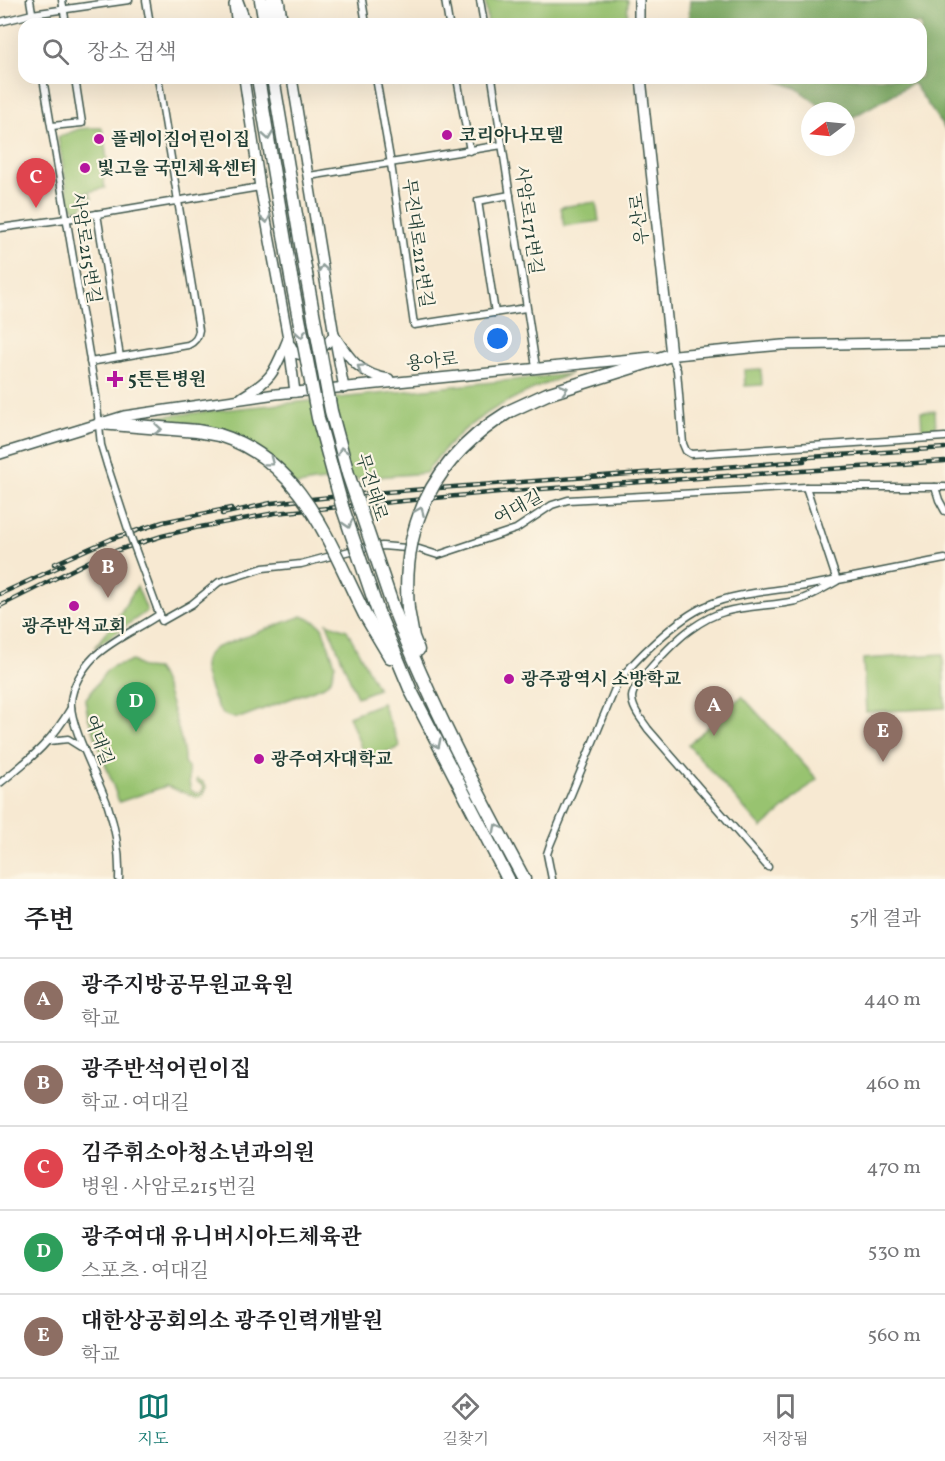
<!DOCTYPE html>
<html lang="ko">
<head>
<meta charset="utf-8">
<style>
	body { margin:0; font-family:Vollkorn,"Noto Serif KR",serif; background:#f6f6f6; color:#202124 }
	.compass { position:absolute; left:801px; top:102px; width:54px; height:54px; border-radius:50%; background:#fff; box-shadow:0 6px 24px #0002; rotate:254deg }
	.you { position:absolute; left:498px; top:339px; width:21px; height:21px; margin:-15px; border:4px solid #fff; border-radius:50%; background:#1a73e8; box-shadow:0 0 0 9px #1a73e833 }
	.badge { display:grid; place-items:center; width:39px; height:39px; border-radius:50%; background:#0f766e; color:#fff; font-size:20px; font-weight:700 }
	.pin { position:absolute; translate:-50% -50px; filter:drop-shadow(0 2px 3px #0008) }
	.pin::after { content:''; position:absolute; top:32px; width:21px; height:18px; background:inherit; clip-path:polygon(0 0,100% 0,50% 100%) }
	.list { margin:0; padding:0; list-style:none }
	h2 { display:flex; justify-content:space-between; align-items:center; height:78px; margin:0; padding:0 24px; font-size:26px }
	h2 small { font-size:20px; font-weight:400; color:#757577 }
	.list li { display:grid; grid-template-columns:39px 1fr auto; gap:18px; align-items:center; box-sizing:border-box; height:84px; padding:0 24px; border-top:2px solid #e0e0e0 }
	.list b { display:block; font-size:22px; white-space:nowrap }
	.list p { margin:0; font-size:20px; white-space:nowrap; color:#757577 }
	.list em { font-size:20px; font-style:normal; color:#757577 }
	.icon { flex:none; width:33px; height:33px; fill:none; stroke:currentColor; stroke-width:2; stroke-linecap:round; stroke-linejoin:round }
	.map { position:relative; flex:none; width:945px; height:879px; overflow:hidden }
	.search { position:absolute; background:#fff; box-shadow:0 6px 24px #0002; left:18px; right:18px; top:18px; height:66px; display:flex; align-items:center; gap:15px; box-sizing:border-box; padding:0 21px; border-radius:18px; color:#757577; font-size:22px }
	.sheet { height:498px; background:#fff }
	nav { display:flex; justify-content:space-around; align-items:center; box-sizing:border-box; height:84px; border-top:2px solid #e0e0e0; background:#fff; font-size:16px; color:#757577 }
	nav a { display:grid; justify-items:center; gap:3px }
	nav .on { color:#0f766e }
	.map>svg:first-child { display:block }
	.green { fill:#98c370; stroke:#5c8052; stroke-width:1.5 }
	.forest { fill:#7aa962; stroke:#4c734b; stroke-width:1.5 }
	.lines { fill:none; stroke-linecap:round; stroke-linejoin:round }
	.street-casing { stroke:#3f574c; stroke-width:9 }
	.secondary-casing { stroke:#3f574c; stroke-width:12 }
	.highway-casing { stroke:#3f574c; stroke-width:15 }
	.street { stroke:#fff; stroke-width:6 }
	.secondary { stroke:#fff; stroke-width:9 }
	.highway { stroke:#fff; stroke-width:12 }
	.rail-casing { stroke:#1f3d34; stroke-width:4.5 }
	.rail { stroke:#fcf5e5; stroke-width:2; stroke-dasharray:7; stroke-linecap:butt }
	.street-bridge-casing { stroke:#3f574c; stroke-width:9; stroke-linecap:butt }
	.highway-bridge-casing { stroke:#3f574c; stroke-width:15; stroke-linecap:butt }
	.street-bridge { stroke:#fff; stroke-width:6 }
	.highway-bridge { stroke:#fff; stroke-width:12 }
	.oneway { stroke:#8f9e9a }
	.poi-dot { fill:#b5179e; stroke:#fcf5e5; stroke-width:2 }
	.labels { text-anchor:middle; stroke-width:4.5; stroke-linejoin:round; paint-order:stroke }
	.poi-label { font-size:18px; font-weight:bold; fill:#1f3d34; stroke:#fcf5e5; text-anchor:start }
	.street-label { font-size:18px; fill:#1f3d34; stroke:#fcf5e5 }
</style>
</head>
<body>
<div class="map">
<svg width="945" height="879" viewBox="0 0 945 879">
	<rect width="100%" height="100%" fill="#fcf5e5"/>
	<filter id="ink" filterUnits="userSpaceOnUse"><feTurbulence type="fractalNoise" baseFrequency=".0167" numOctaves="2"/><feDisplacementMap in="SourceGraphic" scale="12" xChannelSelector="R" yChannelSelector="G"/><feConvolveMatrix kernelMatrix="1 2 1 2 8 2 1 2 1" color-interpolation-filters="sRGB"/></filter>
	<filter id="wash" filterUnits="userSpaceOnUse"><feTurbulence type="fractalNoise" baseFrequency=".008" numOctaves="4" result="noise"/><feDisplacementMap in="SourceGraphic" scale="24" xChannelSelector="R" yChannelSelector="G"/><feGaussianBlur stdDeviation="1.35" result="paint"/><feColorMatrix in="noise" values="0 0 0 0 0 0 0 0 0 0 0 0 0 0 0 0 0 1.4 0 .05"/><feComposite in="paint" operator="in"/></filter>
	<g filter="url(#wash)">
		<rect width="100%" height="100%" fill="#f7e9d2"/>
		<g class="green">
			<path d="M485,0H628L627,24H488Z"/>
			<path d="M90,128H102L108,165L106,170L102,171L105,188L83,193L85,195L90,193L92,198L86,200L82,208C76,211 71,208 69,202L58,137L79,129Z"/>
			<path d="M596,202L599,221L564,226L561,207Z"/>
			<path d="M761,369L762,385L745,386L744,370Z"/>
			<path d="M570,374C510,398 464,417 426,473L314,482L294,486L282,473L208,428L188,423L155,421L154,417Z"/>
			<path d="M935,411L936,430L922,431L921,412Z"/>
			<path d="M137,586L147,611L94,648L118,617Z"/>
			<path d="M302,616L316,622L322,627L335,664L331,679L324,686L242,717C235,718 229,718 223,714C216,709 205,677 204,669C203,659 208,653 215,648Z"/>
			<path d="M327,623L347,630L378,689L357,697Z"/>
			<path d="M943,654L945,708L866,712L863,659Z"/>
			<path d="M132,661L143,668L156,669L160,675C167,689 186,749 184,763L188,768L190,789L195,793H202L203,786L196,781L197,779L203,782L206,788L202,796L197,797L166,786L119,802L88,716L85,700L107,670L113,666Z"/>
			<path d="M742,696L817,779L762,828L688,745Z"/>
			<path d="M382,703L400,747L366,760L349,716Z"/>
		</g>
		<path class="forest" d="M690,0H945V129L913,83L846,121V111H827L796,88L769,78H921V24H688Z"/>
	</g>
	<g filter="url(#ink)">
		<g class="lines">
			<defs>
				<g id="street">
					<path d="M30,0L34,24"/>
					<path d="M62,0L66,24"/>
					<path d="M146,0L150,24"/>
					<path d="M362,0L366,24"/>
					<path d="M445,0L449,24"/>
					<path d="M480,0L484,24"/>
					<path d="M0,22L32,14L129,0"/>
					<path d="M43,78L96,396L101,445L107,465"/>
					<path d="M376,78L391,164L414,325L526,308"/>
					<path d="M457,78L470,151"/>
					<path d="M492,78L536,367"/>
					<path d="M52,126L82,123L75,78"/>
					<path d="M309,176L502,145"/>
					<path d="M97,214L120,357"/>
					<path d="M0,228L73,218L260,187"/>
					<path d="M495,313L478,201L510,195"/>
					<path d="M671,355L677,370L683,444L686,451L691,454L945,437"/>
					<path d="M90,362L188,345C195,342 198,338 199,330L158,78"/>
					<path d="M935,487L939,500L945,511"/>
					<path d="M157,608L162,621L192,604L219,582L263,568L301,564L361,548L382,546L419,549L438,555L516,529L552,505L568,500L806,487H945"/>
					<path d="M49,741L68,739L84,749"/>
					<path d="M0,783C32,757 50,744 71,708"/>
					<path d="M768,867L648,729C642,720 632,709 632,697C633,682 678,638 691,629C701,622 712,615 724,612C747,605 773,606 796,601C811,597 824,588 837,581L806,487"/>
					<path d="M119,879C120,854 116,830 108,806C100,782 69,725 71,702C72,686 83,668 94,657C113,639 138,629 160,614"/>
					<path d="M552,879L547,854L550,845L617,684C634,659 678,618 706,606C734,593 774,591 805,586C852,578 898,568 945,559"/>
				</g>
				<g id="secondary">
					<path d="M279,0L283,24"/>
					<path d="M234,5L237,24"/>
					<path d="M639,24V0"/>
					<path d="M244,78L260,187L288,338L295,392"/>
					<path d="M292,78L334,335L344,388"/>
					<path d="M641,78L671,355"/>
					<path d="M291,346L294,353C312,359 323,349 334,335C350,359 359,374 389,379"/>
					<path d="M665,356L782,345L945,342"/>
					<path d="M242,397C274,378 274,372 288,339"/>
					<path d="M0,454L124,416L276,394L652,357"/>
				</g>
				<g id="highway">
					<path d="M236,0L245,24"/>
					<path d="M261,0L265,24"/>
					<path d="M272,0L273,24"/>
					<path d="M258,78L291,277"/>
					<path d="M273,78L306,274"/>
					<path d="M510,411L547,394L671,355"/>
					<path d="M100,423L197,431L219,435"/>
					<path d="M393,607C429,701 476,790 524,879"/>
					<path d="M408,609L413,637L418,650"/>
					<path d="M378,612L411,691L508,879"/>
					<path d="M365,615L390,657"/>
				</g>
			</defs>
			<use href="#street" class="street-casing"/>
			<use href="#secondary" class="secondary-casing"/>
			<use href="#highway" class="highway-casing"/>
			<use href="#street" class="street"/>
			<use href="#secondary" class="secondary"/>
			<use href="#highway" class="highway"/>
			<defs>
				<g id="rail">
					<path d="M795,458L945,448"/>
					<path d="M222,514L271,503L372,493L804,461"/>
					<path d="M54,564L111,539L163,522L231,508"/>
					<path d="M0,594L63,565"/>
					<path d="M0,606L90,561L118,550L162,536L195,528L275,513L499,492L945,461"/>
				</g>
			</defs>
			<use href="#rail" class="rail-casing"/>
			<use href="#rail" class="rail"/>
			<defs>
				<path id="street-bridge" d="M107,465L130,535L157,608"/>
				<g id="highway-bridge">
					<path d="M306,274L331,411L348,474L393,607"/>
					<path d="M291,277L318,418L343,509L378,612"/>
					<path d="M219,435C303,461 329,544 365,615"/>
					<path d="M408,609C401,522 435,457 510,411"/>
				</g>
			</defs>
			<use href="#street-bridge" class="street-bridge-casing"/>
			<use href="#highway-bridge" class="highway-bridge-casing"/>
			<use href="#street-bridge" class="street-bridge"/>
			<use href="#highway-bridge" class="highway-bridge"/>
		</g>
		<defs><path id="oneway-chevron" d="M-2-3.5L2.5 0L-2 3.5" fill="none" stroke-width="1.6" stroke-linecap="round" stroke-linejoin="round" transform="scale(1.5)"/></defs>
		<g class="oneway">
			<use href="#oneway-chevron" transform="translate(268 136) rotate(81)"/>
			<use href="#oneway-chevron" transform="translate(266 219) rotate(79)"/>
			<use href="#oneway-chevron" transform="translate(323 269) rotate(-99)"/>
			<use href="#oneway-chevron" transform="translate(301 334) rotate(80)"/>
			<use href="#oneway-chevron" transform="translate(361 368) rotate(-146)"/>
			<use href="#oneway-chevron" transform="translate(564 389) rotate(-17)"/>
			<use href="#oneway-chevron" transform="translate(158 429) rotate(5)"/>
			<use href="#oneway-chevron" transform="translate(342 451) rotate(-105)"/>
			<use href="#oneway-chevron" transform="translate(270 462) rotate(37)"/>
			<use href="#oneway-chevron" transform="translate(420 511) rotate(-67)"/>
			<use href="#oneway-chevron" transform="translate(348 524) rotate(73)"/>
			<use href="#oneway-chevron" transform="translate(437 744) rotate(63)"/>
			<use href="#oneway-chevron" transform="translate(497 828) rotate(-118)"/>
		</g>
	</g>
	<g class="poi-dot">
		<circle cx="447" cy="135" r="6"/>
		<circle cx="99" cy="139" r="6"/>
		<circle cx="85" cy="168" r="6"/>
		<path d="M112 370h6v6h6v6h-6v6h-6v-6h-6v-6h6z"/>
		<circle cx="74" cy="606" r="6"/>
		<circle cx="509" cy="679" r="6"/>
		<circle cx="259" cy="759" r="6"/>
	</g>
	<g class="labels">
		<g class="poi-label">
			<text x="459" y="141">코리아나모텔</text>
			<text x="111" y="145">플레이짐어린이집</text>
			<text x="97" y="174">빛고을 국민체육센터</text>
			<text x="128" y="385">5튼튼병원</text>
			<text x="74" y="632" text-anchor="middle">광주반석교회</text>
			<text x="521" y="685">광주광역시 소방학교</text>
			<text x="271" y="765">광주여자대학교</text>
		</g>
		<g class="street-label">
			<text transform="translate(639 219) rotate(-97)" y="6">우산로</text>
			<text transform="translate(529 220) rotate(82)" y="6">사암로171번길</text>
			<text transform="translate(418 243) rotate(82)" y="6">무진대로212번길</text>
			<text transform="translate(86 248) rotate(81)" y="6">사암로215번길</text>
			<text transform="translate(432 361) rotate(-6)" y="6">용아로</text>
			<text transform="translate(372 487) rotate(73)" y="6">무진대로</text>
			<text transform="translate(518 507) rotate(-29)" y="6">여대길</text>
			<text transform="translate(99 740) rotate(70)" y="6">여대길</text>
		</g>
	</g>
</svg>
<svg class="compass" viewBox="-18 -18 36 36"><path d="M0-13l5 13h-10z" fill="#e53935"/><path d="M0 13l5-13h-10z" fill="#757577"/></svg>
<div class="you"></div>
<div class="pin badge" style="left:714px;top:736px;background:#8d6e63">A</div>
<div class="pin badge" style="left:108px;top:598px;background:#8d6e63">B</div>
<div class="pin badge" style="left:36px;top:208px;background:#e0444e">C</div>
<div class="pin badge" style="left:136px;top:732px;background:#2e9e5b">D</div>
<div class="pin badge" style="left:883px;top:762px;background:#8d6e63">E</div>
<div class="search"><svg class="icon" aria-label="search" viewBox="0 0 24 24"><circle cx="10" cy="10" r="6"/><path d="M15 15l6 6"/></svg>장소 검색</div>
</div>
<section class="sheet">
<h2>주변<small>5개 결과</small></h2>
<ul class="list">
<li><span class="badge" style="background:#8d6e63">A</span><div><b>광주지방공무원교육원</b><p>학교</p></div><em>440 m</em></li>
<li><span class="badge" style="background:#8d6e63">B</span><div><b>광주반석어린이집</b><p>학교 · 여대길</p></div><em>460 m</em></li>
<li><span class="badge" style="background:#e0444e">C</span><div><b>김주휘소아청소년과의원</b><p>병원 · 사암로215번길</p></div><em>470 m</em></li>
<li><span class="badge" style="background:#2e9e5b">D</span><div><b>광주여대 유니버시아드체육관</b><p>스포츠 · 여대길</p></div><em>530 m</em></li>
<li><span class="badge" style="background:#8d6e63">E</span><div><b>대한상공회의소 광주인력개발원</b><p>학교</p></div><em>560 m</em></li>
</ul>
</section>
<nav>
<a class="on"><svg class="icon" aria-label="map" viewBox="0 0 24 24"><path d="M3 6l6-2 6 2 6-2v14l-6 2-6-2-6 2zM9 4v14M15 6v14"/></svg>지도</a>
<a><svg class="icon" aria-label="directions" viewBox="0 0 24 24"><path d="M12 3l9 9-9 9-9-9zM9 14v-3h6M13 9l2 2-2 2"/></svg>길찾기</a>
<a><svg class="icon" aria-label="saved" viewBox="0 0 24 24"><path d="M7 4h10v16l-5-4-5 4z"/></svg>저장됨</a>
</nav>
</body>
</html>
